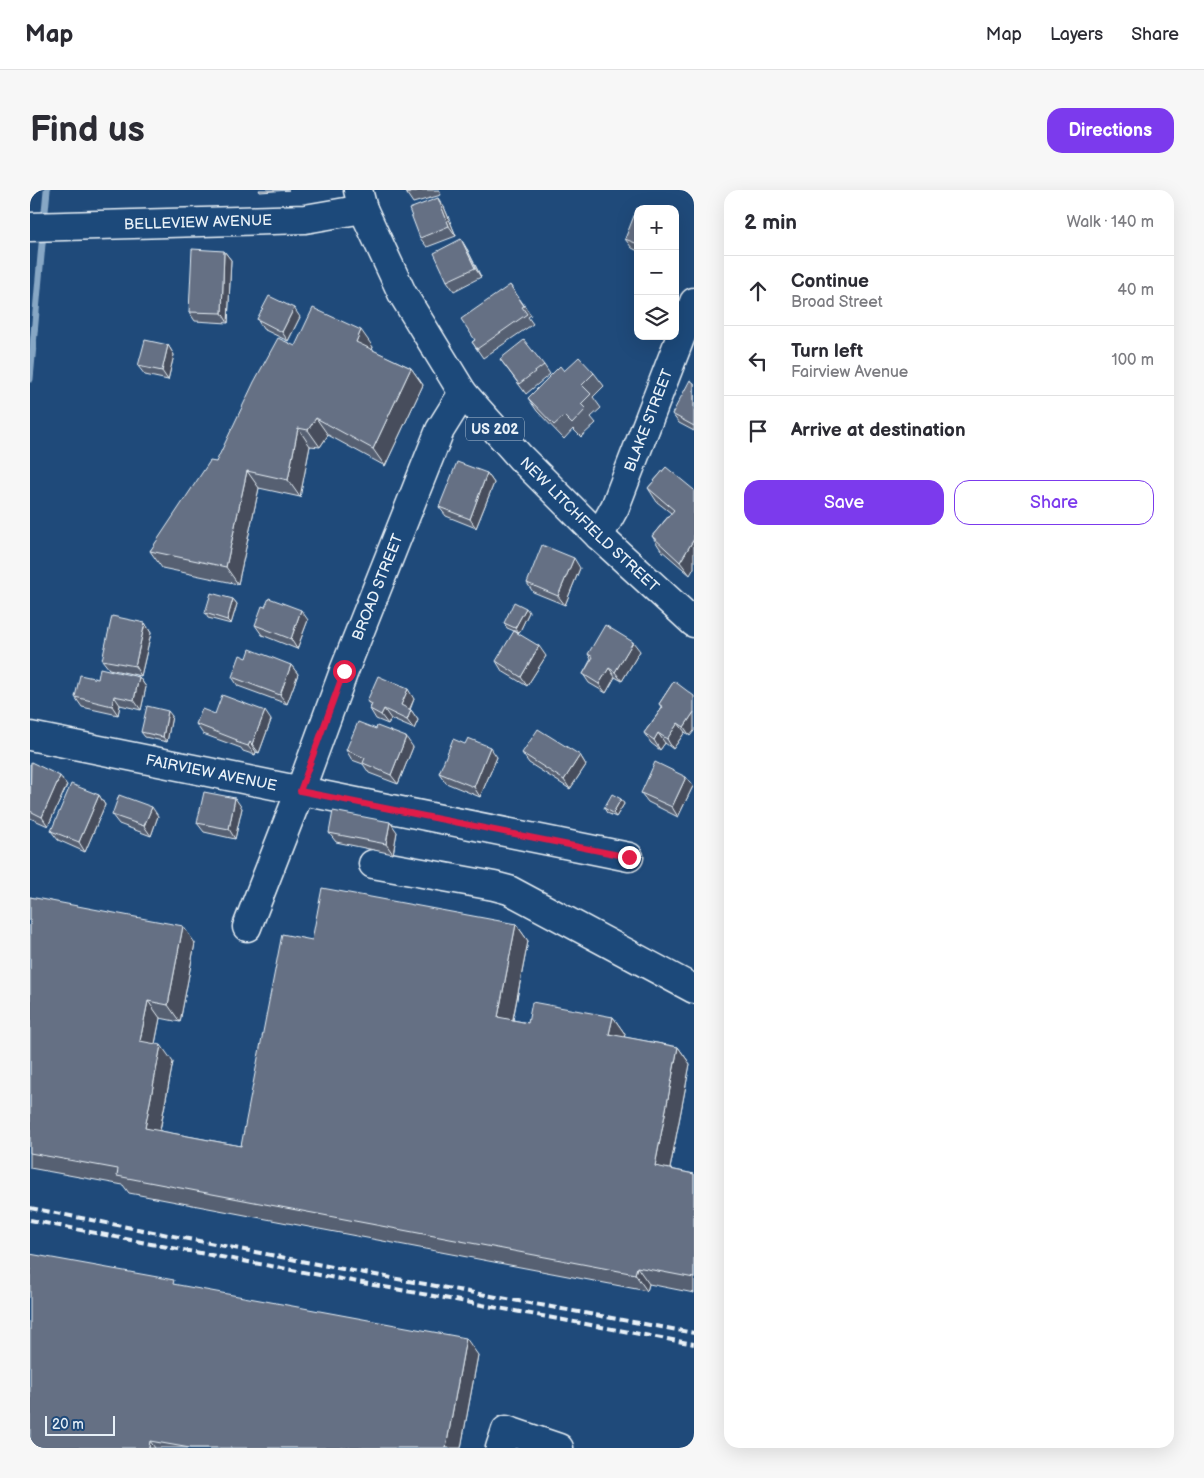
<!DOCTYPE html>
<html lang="en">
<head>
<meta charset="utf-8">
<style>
	body { margin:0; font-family:"Balsamiq Sans",sans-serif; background:#f7f7f7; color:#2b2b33 }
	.controls { position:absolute; right:15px; top:15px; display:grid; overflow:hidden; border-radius:10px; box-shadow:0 5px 20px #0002 }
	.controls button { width:45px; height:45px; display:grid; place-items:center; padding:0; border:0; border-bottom:1px solid #e1e1e2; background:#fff; color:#2b2b33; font:25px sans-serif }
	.scale { position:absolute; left:15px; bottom:12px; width:70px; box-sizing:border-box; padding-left:5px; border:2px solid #e8f1f8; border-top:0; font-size:14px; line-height:18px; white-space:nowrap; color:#e8f1f8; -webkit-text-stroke:4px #1f4a7a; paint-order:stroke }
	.stop { position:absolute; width:15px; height:15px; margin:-11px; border:4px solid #e11d48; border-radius:50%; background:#fff }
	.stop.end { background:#e11d48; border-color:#fff; box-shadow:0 1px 5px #0008 }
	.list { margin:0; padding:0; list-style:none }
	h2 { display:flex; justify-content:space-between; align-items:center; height:65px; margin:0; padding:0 20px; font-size:21px }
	h2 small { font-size:16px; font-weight:400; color:#7c7c81 }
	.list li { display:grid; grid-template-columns:32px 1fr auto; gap:15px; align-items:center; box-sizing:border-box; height:70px; padding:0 20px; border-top:1px solid #e1e1e2 }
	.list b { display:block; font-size:19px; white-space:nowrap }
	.list p { margin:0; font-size:16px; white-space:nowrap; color:#7c7c81 }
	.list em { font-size:16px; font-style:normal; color:#7c7c81 }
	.actions { display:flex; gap:10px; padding:15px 20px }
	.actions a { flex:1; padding:11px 0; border:1px solid #7c3aed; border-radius:15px; text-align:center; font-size:18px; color:#7c3aed }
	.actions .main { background:#7c3aed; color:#fff }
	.icon { flex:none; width:28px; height:28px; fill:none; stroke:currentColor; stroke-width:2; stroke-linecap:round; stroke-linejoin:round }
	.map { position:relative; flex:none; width:664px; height:1258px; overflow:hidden; border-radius:15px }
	header { display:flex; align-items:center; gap:30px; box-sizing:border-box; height:70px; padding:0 25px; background:#fff; border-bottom:1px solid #e1e1e2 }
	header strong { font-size:24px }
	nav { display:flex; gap:28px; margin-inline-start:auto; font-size:18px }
	.intro { display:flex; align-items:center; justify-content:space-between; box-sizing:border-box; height:120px; padding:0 30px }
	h1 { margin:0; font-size:35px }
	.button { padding:12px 22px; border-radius:15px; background:#7c3aed; color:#fff; font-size:18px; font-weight:700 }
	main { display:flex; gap:30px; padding:0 30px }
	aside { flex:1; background:#fff; border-radius:15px; box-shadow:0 5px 20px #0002 }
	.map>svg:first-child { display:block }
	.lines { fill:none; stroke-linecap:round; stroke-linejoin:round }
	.stream { stroke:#87a7c5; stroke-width:7 }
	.minor-casing { stroke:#e8f1f8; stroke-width:31 }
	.highway-casing { stroke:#e8f1f8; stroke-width:31 }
	.minor { stroke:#1f4a7a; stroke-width:28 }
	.highway { stroke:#1f4a7a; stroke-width:28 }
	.rail { stroke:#e8f1f8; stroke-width:4; stroke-dasharray:8 4; stroke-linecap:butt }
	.wall { fill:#576072; stroke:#e8f1f8 }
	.shaded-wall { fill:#474e5c; stroke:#e8f1f8 }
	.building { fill:#657084; stroke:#e8f1f8 }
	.route { stroke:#e11d48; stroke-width:6 }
	.labels { text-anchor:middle; stroke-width:5; stroke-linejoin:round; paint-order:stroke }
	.shield { fill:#1f4a7a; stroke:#acbfd2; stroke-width:1 }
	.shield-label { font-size:14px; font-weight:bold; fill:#e8f1f8 }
	.street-label { font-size:15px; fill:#e8f1f8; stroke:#1f4a7a }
</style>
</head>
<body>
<header>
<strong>Map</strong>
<nav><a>Map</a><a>Layers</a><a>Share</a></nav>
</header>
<div class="intro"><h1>Find us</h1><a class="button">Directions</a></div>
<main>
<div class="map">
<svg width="664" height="1258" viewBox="0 0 664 1258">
	<rect width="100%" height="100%" fill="#1f4a7a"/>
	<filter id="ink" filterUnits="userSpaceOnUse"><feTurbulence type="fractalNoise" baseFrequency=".02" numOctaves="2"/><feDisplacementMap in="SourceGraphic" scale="10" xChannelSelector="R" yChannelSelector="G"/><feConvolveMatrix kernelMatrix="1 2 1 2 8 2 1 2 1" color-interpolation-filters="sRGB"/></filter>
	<g filter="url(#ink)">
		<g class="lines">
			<g class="stream">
				<path d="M14,32L17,0"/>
				<path d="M0,189L13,43"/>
			</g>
			<defs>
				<g id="minor">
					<path id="s1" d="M0,37L275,29L333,19"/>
					<path id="s2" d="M569,346L585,317L664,112"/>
					<path id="s3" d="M0,546L599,667"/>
					<path d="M343,674L464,696L479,700L664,799"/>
					<path id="s4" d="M217,737L270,601L314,481L410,240L433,203"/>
					<path d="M470,1258L476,1240L529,1258"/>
				</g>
				<g id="highway">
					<path id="s5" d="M328,0L333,19L372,103L433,203L490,267L569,346L664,433"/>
				</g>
			</defs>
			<use href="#minor" class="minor-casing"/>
			<use href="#highway" class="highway-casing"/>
			<use href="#minor" class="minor"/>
			<use href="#highway" class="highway"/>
			<g class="rail">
				<path d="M0,1018L307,1078L664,1143"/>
				<path d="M0,1030L121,1054L664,1154"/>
			</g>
		</g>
		<g class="wall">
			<path d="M229,0H259L230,2Z"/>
			<path d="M376,0H409L411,5L383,13L377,4Z"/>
			<path d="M414,17L426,46L397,57L390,48Z"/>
			<path d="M608,19V61L602,58L595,49Z"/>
			<path d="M437,59L451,87L424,101L417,91Z"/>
			<path d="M194,61L201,70L198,133L165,131L159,122Z"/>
			<path d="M480,95L501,125L498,127L503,134L453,168L442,152L445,150Z"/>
			<path d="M270,127L258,151L233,139L227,129Z"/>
			<path d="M138,155L144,165L138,190L115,185L108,176Z"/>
			<path d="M265,156L343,157L342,160L381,178L393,195L355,276L298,245L290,257L280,256L270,307L229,298L208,394L132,378L120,361L186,272Z"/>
			<path d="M470,169L514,175L520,184L496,204Z"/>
			<path d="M534,181L564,183L574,196L563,207L571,218L561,227L566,233L551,247L543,239L534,249L507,221L498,208Z"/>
			<path d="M664,193V241L649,233L642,224Z"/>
			<path d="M636,277L660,385L631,360L622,346L641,323L627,312L618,298Z"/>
			<path d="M457,283L464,293L446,338L416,326L409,317Z"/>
			<path d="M550,378L535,415L503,402L497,393Z"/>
			<path d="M203,409L207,414L201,434L178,428L175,423Z"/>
			<path d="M499,422L489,443L477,438L474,433Z"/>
			<path d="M278,430L267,459L232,445L225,435Z"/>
			<path d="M115,433L121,443L111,486L79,479L72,470Z"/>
			<path d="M610,461L592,491L585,487L576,503L559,493L553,484L561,469L558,464Z"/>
			<path d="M516,466L497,496L472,481L466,471Z"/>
			<path d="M261,475L268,484L257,514L208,496L202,487Z"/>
			<path d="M109,487L116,497L111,520L90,515L88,525L52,517L45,507L68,489Z"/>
			<path d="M644,491L660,546L655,542L643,559L635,553L630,560L621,553L614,543L632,518L629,514Z"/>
			<path d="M384,509L380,520H381L388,530L384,539L361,529L358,534L346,529L340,519L341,517L337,511Z"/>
			<path d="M185,524L241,530L229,563L226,562L225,565L213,561L211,558L173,544L166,534Z"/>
			<path d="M142,526L137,552L115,547L111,542Z"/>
			<path d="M383,557L368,594L339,583L333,574L322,570L316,560Z"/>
			<path d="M492,563L550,565L556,575L540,599L499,573Z"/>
			<path d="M467,567L450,607L416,593L409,583Z"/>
			<path d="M0,574L37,595L18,636L0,628Z"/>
			<path d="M663,596L648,627L618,612L611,603Z"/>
			<path d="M69,605L75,615L55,662L28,650L21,641Z"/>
			<path d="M591,609L594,614L586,627L577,623L574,618Z"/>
			<path d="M212,618L205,649L174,642L167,633Z"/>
			<path d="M82,625L128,626L121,646L89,634Z"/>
			<path d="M367,642L363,664L306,652L299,643Z"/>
			<path d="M0,707L165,753L150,832L130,828L125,854L143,872L130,941L211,956L282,750L486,734L498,751L483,830L498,833L583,827L595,844L594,847L648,857L660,874L640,979L664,984V1103L619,1094L617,1101L99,1003L93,995L0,978Z"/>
			<path d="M448,1165L431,1258H0Z"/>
		</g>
		<g class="shaded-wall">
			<path d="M408,8L414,17L426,46L419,36Z"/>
			<path d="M431,49L437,59L451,87L445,78Z"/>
			<path d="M194,61L201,70L198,133L192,123Z"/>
			<path d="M264,118L270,127L258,151L252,142Z"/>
			<path d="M331,140L343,157L338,169L326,152Z"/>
			<path d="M138,155L144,165L138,190L132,181Z"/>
			<path d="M381,178L393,195L355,276L343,259Z"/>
			<path d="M286,228L298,245L290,257L278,240Z"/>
			<path d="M268,238L280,256L270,307L258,290Z"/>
			<path d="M217,281L229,298L208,394L196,377Z"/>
			<path d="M457,283L464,293L446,338L440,329Z"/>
			<path d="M664,349V378L660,385L650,372Z"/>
			<path d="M544,368L550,378L535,415L528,406Z"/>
			<path d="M203,409L207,414L201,434L197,430Z"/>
			<path d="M496,418L499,422L489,443L485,438Z"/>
			<path d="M271,420L278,430L267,459L261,449Z"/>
			<path d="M115,433L121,443L111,486L105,476Z"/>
			<path d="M603,452L610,461L592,491L585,482Z"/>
			<path d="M509,456L516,466L497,496L491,487Z"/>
			<path d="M261,475L268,484L257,514L250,505Z"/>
			<path d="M579,478L585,487L576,503L569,494Z"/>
			<path d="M109,487L116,497L111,520L104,510Z"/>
			<path d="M378,499L384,509L377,525L371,515Z"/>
			<path d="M84,506L90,515L88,525L82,516Z"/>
			<path d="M354,519L361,529L358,534L351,525Z"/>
			<path d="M381,520L388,530L384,539L377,530Z"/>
			<path d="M138,521L142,526L137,552L133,547Z"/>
			<path d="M235,521L241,530L229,563L222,554Z"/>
			<path d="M664,522V541L660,546L654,537Z"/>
			<path d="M648,533L655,542L643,559L637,549Z"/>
			<path d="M628,543L635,553L630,560L624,550Z"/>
			<path d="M376,547L383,557L368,594L361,585Z"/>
			<path d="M220,552L226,562L225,565L218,556Z"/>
			<path d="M460,557L467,567L450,607L444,597Z"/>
			<path d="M550,565L556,575L540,599L534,590Z"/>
			<path d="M30,586L37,595L18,636L12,627Z"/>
			<path d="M656,587L663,596L648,627L642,617Z"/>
			<path d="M69,605L75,615L55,662L49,652Z"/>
			<path d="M205,608L212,618L205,649L199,639Z"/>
			<path d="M591,609L594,614L586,627L583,623Z"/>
			<path d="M122,617L128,626L121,646L114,636Z"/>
			<path d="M360,632L367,642L363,664L356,654Z"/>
			<path d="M486,734L498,751L480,844L468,827Z"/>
			<path d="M153,736L165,753L150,832L138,815Z"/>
			<path d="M118,811L130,828L122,869L110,851Z"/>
			<path d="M583,827L595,844L591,861L579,844Z"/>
			<path d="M131,855L143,872L127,955L115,938Z"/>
			<path d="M648,857L660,874L637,994L625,976Z"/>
			<path d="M607,1077L619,1094L617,1101L605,1084Z"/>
			<path d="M436,1148L448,1165L431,1258H416Z"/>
			<path d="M120,1251L125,1258H119Z"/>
		</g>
		<g class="building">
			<path d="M376,0H390L377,4Z"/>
			<path d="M408,8L419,36L390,48L379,19Z"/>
			<path d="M607,18L609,19H608V54L595,49Z"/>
			<path d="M431,49L445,78L417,91L404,63Z"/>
			<path d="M162,59L194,61L192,123L159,122Z"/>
			<path d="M480,95L494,116L492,117L497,124L447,159L442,152L445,150L431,129Z"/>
			<path d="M239,106L264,118L252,142L227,129Z"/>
			<path d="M283,118L331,140L326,152L381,178L343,259L286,228L278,240L268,238L258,290L217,281L196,377L120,361L180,271L186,272L224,192L248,148L265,156Z"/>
			<path d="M115,150L138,155L132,181L108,176Z"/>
			<path d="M494,150L514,175L489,194L470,169Z"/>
			<path d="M549,167L564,183L552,195L561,204L551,214L556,219L542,234L534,226L524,235L498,208L530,176L534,181Z"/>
			<path d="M660,190L664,193V236L642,224Z"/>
			<path d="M427,272L457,283L440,329L409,317Z"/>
			<path d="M636,277L664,300V349L650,372L622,346L644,320L618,298Z"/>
			<path d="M512,355L544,368L528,406L497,393Z"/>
			<path d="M181,403L203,409L197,430L175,423Z"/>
			<path d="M239,408L271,420L261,449L225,435L232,416L235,417Z"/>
			<path d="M484,412L496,418L485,438L474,433Z"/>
			<path d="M82,426L115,433L105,476L72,470Z"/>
			<path d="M575,435L603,452L585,482L579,478L569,494L553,484L563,467L558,464Z"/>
			<path d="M484,441L509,456L491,487L466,471Z"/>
			<path d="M220,459L261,475L250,505L202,487L210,465L217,468Z"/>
			<path d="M70,478L109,487L104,510L84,506L82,516L45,507L50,485L68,489Z"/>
			<path d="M348,486L378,499L371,515L381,520L377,530L354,519L351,525L340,519L342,514L337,511Z"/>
			<path d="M644,491L664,506V522L654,537L648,533L637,549L628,543L624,550L614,543L633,517L629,514Z"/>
			<path d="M192,505L235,521L222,554L220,552L218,556L206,552L207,550L166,534L172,519L185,524Z"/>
			<path d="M117,516L138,521L133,547L111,542Z"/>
			<path d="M328,532L346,539L347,536L376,547L361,585L333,573L335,568L316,560Z"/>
			<path d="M508,539L550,565L534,590L492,563Z"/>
			<path d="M438,548L460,557L444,597L409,583L423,549L435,554Z"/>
			<path d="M1,572L30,586L12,627L0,621Z"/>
			<path d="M625,572L656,587L642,617L611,603Z"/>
			<path d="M41,594L69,605L49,652L21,641Z"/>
			<path d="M174,602L205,608L199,639L167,633Z"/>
			<path d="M582,604L591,609L583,623L574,618Z"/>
			<path d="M89,605L122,617L114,636L82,625Z"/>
			<path d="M303,621L360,632L356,654L299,643Z"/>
			<path d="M292,698L486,734L468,827L498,833L502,812L583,827L579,844L648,857L625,976L664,984V1088L607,1077L605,1084L87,986L88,979L0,963V707L153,736L138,815L118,811L110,851L131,855L115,938L211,956L252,744L282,750Z"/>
			<path d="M0,1064L144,1090L143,1094L436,1148L416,1258H160L120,1251L119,1258H0Z"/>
		</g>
	</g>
	<g class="lines" filter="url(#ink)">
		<path class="route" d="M314,481L270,601L599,667"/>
	</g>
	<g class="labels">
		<rect class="shield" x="436" y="227.5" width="58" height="23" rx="4"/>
		<g class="shield-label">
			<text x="465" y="244">US 202</text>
		</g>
		<g class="street-label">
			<text dy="5" stroke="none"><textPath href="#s1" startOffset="168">BELLEVIEW AVENUE</textPath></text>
			<text dy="5" stroke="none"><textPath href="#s2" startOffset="126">BLAKE STREET</textPath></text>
			<text dy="5" stroke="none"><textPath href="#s5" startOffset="412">NEW LITCHFIELD STREET</textPath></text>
			<text dy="5" stroke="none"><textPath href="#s4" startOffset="364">BROAD STREET</textPath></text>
			<text dy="5" stroke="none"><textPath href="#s3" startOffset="185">FAIRVIEW AVENUE</textPath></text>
		</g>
	</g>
</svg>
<div class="controls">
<button>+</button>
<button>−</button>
<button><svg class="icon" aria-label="layers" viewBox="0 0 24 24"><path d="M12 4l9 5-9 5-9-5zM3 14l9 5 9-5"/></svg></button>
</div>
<div class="scale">20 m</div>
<div class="stop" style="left:314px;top:481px"></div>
<div class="stop end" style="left:599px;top:667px"></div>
</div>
<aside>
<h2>2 min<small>Walk · 140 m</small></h2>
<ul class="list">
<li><svg class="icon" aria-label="ahead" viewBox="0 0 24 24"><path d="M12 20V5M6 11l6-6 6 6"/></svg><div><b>Continue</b><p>Broad Street</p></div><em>40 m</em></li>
<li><svg class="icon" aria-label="left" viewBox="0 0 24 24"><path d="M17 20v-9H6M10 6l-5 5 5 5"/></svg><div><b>Turn left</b><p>Fairview Avenue</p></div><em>100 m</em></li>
<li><svg class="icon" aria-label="arrive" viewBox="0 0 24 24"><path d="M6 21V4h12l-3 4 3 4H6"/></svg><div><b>Arrive at destination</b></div></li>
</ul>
<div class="actions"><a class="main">Save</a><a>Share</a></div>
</aside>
</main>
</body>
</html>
